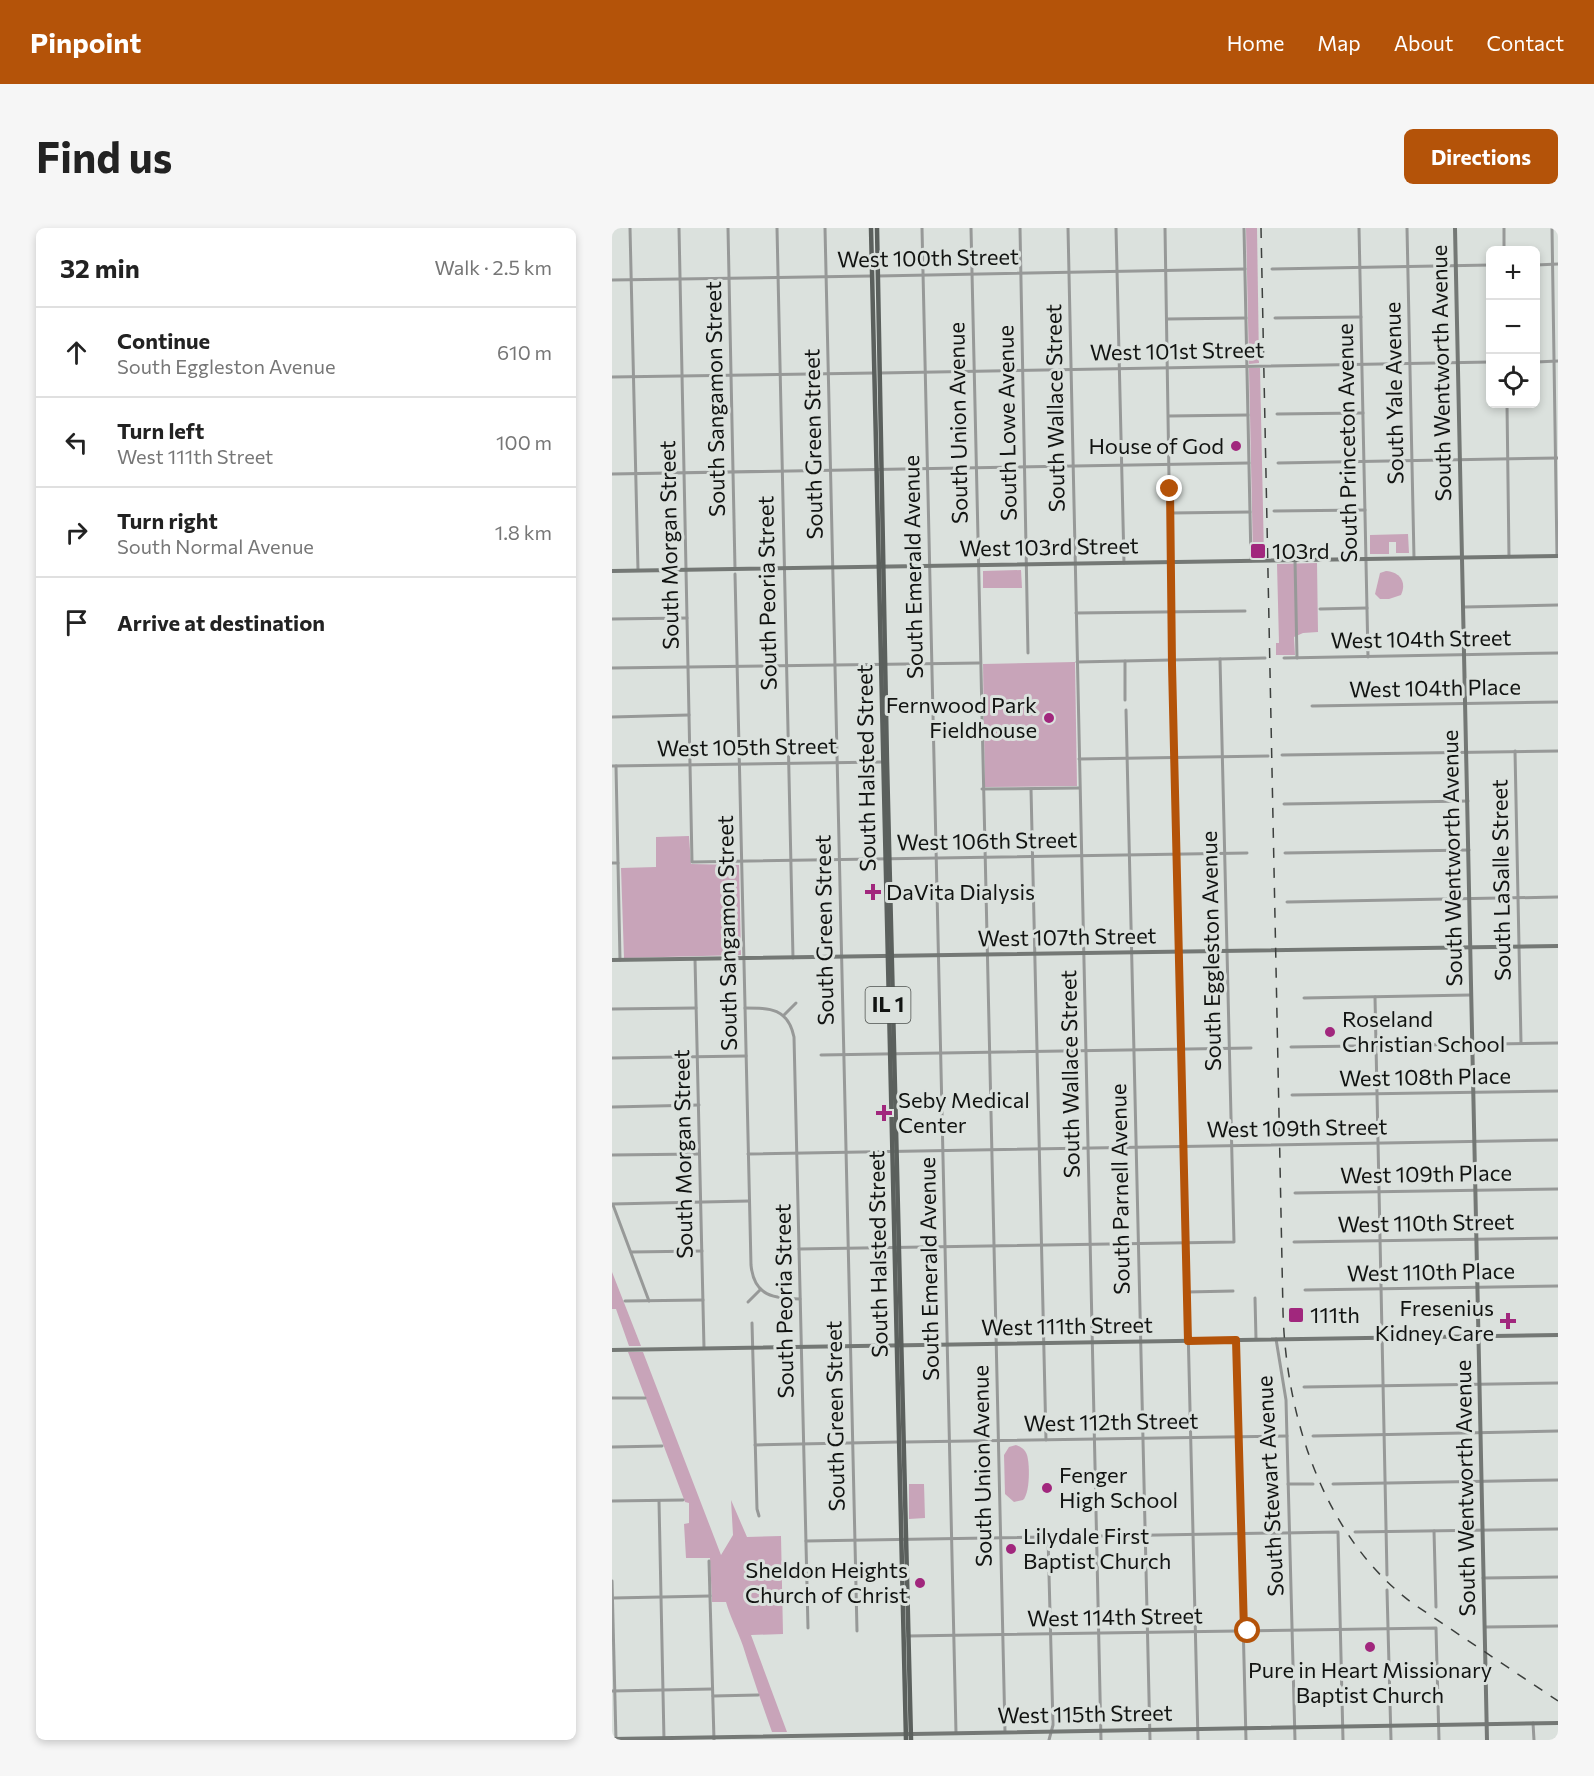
<!DOCTYPE html>
<html lang="en">
<head>
<meta charset="utf-8">
<style>
	body { margin:0; font-family:Commissioner,sans-serif; background:#f6f6f6; color:#222 }
	.controls { position:absolute; right:18px; top:18px; display:grid; overflow:hidden; border-radius:9px; box-shadow:0 3px 9px #0003 }
	.controls button { width:54px; height:54px; display:grid; place-items:center; padding:0; border:0; border-bottom:2px solid #e0e0e0; background:#fff; color:#222; font:30px sans-serif }
	.stop { position:absolute; width:18px; height:18px; margin:-14px; border:4px solid #b45309; border-radius:50%; background:#fff }
	.stop.end { background:#b45309; border-color:#fff; box-shadow:0 2px 6px #0008 }
	.list { margin:0; padding:0; list-style:none }
	h2 { display:flex; justify-content:space-between; align-items:center; height:78px; margin:0; padding:0 24px; font-size:26px }
	h2 small { font-size:20px; font-weight:400; color:#767676 }
	.list li { display:grid; grid-template-columns:39px 1fr auto; gap:18px; align-items:center; box-sizing:border-box; height:90px; padding:0 24px; border-top:2px solid #e0e0e0 }
	.list b { display:block; font-size:22px; white-space:nowrap }
	.list p { margin:0; font-size:20px; white-space:nowrap; color:#767676 }
	.list em { font-size:20px; font-style:normal; color:#767676 }
	.icon { flex:none; width:33px; height:33px; fill:none; stroke:currentColor; stroke-width:2; stroke-linecap:round; stroke-linejoin:round }
	.map { position:relative; flex:none; width:946px; height:1512px; overflow:hidden; border-radius:9px }
	header { display:flex; align-items:center; gap:36px; box-sizing:border-box; height:84px; padding:0 30px; background:#b45309; color:#fff }
	header strong { font-size:28px }
	nav { display:flex; gap:33px; margin-inline-start:auto; font-size:21px }
	.intro { display:flex; align-items:center; justify-content:space-between; box-sizing:border-box; height:144px; padding:0 36px }
	h1 { margin:0; font-size:42px }
	.button { padding:15px 27px; border-radius:9px; background:#b45309; color:#fff; font-size:21px; font-weight:700 }
	main { display:flex; gap:36px; padding:0 36px }
	aside { flex:1; background:#fff; border-radius:9px; box-shadow:0 3px 9px #0003 }
	.map>svg:first-child { display:block }
	.green { fill:#c8a4b9 }
	.lines { fill:none; stroke-linecap:round; stroke-linejoin:round }
	.street { stroke:#979998; stroke-width:3 }
	.secondary { stroke:#747875; stroke-width:4 }
	.primary { stroke:#5b605d; stroke-width:4.5 }
	.rail { stroke:#3c3f3d; stroke-width:1.5; stroke-dasharray:10 10; stroke-linecap:butt }
	.route { stroke:#b45309; stroke-width:8 }
	.poi-dot { fill:#a1277d; stroke:#dbe1dd; stroke-width:2 }
	.labels { text-anchor:middle; stroke-width:6; stroke-linejoin:round; paint-order:stroke }
	.shield { fill:#dbe1dd; stroke:#4e524f; stroke-width:1.5 }
	.shield-label { font-size:21px; font-weight:bold; fill:#121412 }
	.street-label { font-size:22px; fill:#121412; stroke:#dbe1dd }
	.poi-label { font-size:22px; fill:#121412; stroke:#dbe1dd; text-anchor:start }
</style>
</head>
<body>
<header>
<strong>Pinpoint</strong>
<nav><a>Home</a><a>Map</a><a>About</a><a>Contact</a></nav>
</header>
<div class="intro"><h1>Find us</h1><a class="button">Directions</a></div>
<main>
<aside>
<h2>32 min<small>Walk · 2.5 km</small></h2>
<ul class="list">
<li><svg class="icon" aria-label="ahead" viewBox="0 0 24 24"><path d="M12 20V5M6 11l6-6 6 6"/></svg><div><b>Continue</b><p>South Eggleston Avenue</p></div><em>610 m</em></li>
<li><svg class="icon" aria-label="left" viewBox="0 0 24 24"><path d="M17 20v-9H6M10 6l-5 5 5 5"/></svg><div><b>Turn left</b><p>West 111th Street</p></div><em>100 m</em></li>
<li><svg class="icon" aria-label="right" viewBox="0 0 24 24"><path d="M7 20v-9h11M14 6l5 5-5 5"/></svg><div><b>Turn right</b><p>South Normal Avenue</p></div><em>1.8 km</em></li>
<li><svg class="icon" aria-label="arrive" viewBox="0 0 24 24"><path d="M6 21V4h12l-3 4 3 4H6"/></svg><div><b>Arrive at destination</b></div></li>
</ul>
</aside>
<div class="map">
<svg width="946" height="1512" viewBox="0 0 946 1512">
	<rect width="100%" height="100%" fill="#dbe1dd"/>
	<g class="green">
		<path d="M634,0H645L647,135L637,136Z"/>
		<path d="M637,140H648L652,329H641Z"/>
		<path d="M796,306L797,325H784V314H777V326H758V307Z"/>
		<path d="M705,335L706,404L691,405L682,409L683,427H664V415H667L665,336Z"/>
		<path d="M409,342L410,360H371V343Z"/>
		<path d="M774,343C788,344 795,354 789,367L777,371H768L763,366L768,345Z"/>
		<path d="M463,434L465,558L373,559L371,436Z"/>
		<path d="M77,608L79,636L127,637L129,727L12,730L9,640L44,639V609Z"/>
		<path d="M0,1044L29,1118H17L4,1081H0Z"/>
		<path d="M16,1124H31L109,1327L121,1307L119,1272L135,1309L169,1308L171,1406L139,1407L175,1504H160C150,1476 140,1447 131,1418C126,1403 118,1389 114,1374H100L98,1330H74L72,1296L77,1295V1275L73,1274Z"/>
		<path d="M404,1217C409,1219 413,1221 415,1227C418,1237 418,1265 411,1272L402,1274L393,1266L392,1227L397,1219Z"/>
		<path d="M297,1256H312L313,1290L297,1291Z"/>
	</g>
	<g class="lines">
		<g class="street">
			<path d="M18,0L26,342"/>
			<path d="M67,0L80,634L635,625"/>
			<path d="M116,0L123,341"/>
			<path d="M165,0L181,730"/>
			<path d="M213,0L245,1403"/>
			<path d="M310,0L344,1505"/>
			<path d="M359,0L393,1504"/>
			<path d="M408,0L416,425"/>
			<path d="M456,0L489,1512"/>
			<path d="M504,0L512,335"/>
			<path d="M553,0L560,437L586,1512"/>
			<path d="M632,0L639,333"/>
			<path d="M747,0L756,429"/>
			<path d="M795,0L802,330"/>
			<path d="M892,0V22"/>
			<path d="M940,0L945,328"/>
			<path d="M924,37L946,36"/>
			<path d="M660,41L879,37"/>
			<path d="M266,48L633,41"/>
			<path d="M0,52L259,48"/>
			<path d="M663,90L749,89"/>
			<path d="M555,91L634,90"/>
			<path d="M924,134L946,133"/>
			<path d="M268,145L879,134"/>
			<path d="M0,149L262,145"/>
			<path d="M895,176L897,329"/>
			<path d="M665,186L751,185"/>
			<path d="M557,188L636,187"/>
			<path d="M666,235L946,230"/>
			<path d="M0,246L637,235"/>
			<path d="M662,283L753,282"/>
			<path d="M559,285L638,284"/>
			<path d="M683,332L685,430"/>
			<path d="M123,346L139,1037C142,1069 162,1070 188,1071"/>
			<path d="M852,379L946,377"/>
			<path d="M708,381L755,380"/>
			<path d="M464,385L633,383"/>
			<path d="M0,391L75,390"/>
			<path d="M672,430L946,425"/>
			<path d="M513,433V472"/>
			<path d="M465,434L653,430"/>
			<path d="M0,440L367,435"/>
			<path d="M700,478L946,474"/>
			<path d="M514,482L538,1512"/>
			<path d="M0,489L77,487"/>
			<path d="M903,523L909,815"/>
			<path d="M670,527L946,523"/>
			<path d="M467,531L656,528"/>
			<path d="M0,538L271,534"/>
			<path d="M4,538L8,732"/>
			<path d="M370,561L467,560"/>
			<path d="M419,561L434,1212"/>
			<path d="M672,576L856,573"/>
			<path d="M673,625L857,622"/>
			<path d="M0,635H6"/>
			<path d="M675,674L946,669"/>
			<path d="M83,731L92,1120"/>
			<path d="M763,769L775,1347"/>
			<path d="M692,770L859,767"/>
			<path d="M133,780C158,780 176,780 182,809L196,1400"/>
			<path d="M0,781L84,780"/>
			<path d="M172,787L184,775"/>
			<path d="M679,819L946,815"/>
			<path d="M209,827L639,820"/>
			<path d="M0,830L134,828"/>
			<path d="M680,867L946,863"/>
			<path d="M0,879L87,877"/>
			<path d="M136,926L946,912"/>
			<path d="M0,927L87,926"/>
			<path d="M683,965L946,961"/>
			<path d="M0,976L137,973"/>
			<path d="M1,977L37,1073"/>
			<path d="M682,1014L946,1010"/>
			<path d="M187,1021L622,1014L608,431"/>
			<path d="M19,1024L90,1023"/>
			<path d="M693,1062L946,1058"/>
			<path d="M575,1064L621,1063"/>
			<path d="M643,1070L644,1111"/>
			<path d="M13,1073L91,1072"/>
			<path d="M136,1074L148,1062"/>
			<path d="M140,1095L145,1281L147,1288"/>
			<path d="M664,1111L674,1172L683,1512"/>
			<path d="M624,1112L634,1512"/>
			<path d="M692,1159L946,1155"/>
			<path d="M0,1170H33"/>
			<path d="M701,1208L946,1203"/>
			<path d="M293,1214L675,1208"/>
			<path d="M143,1217L286,1214"/>
			<path d="M0,1219L50,1218"/>
			<path d="M676,1256H701"/>
			<path d="M721,1256L946,1252"/>
			<path d="M0,1273L71,1272"/>
			<path d="M47,1273L52,1512"/>
			<path d="M822,1303L824,1379"/>
			<path d="M743,1304L946,1301"/>
			<path d="M436,1309L441,1497L437,1512"/>
			<path d="M194,1313L726,1304L731,1512"/>
			<path d="M97,1333L102,1512"/>
			<path d="M871,1350L946,1349"/>
			<path d="M0,1353L4,1512"/>
			<path d="M775,1362L779,1512"/>
			<path d="M1,1370L98,1368"/>
			<path d="M873,1399L946,1398"/>
			<path d="M296,1408L824,1400L827,1512"/>
			<path d="M0,1463L100,1461"/>
			<path d="M101,1468L146,1467"/>
			<path d="M921,1495L922,1512"/>
		</g>
		<g class="secondary">
			<path d="M843,0L875,1512"/>
			<path d="M0,343L946,328"/>
			<path d="M0,732L946,718"/>
			<path d="M0,1122L946,1107"/>
			<path d="M0,1511L946,1495"/>
		</g>
		<g class="primary">
			<path d="M259,0L294,1512"/>
			<path d="M265,0L275,534L299,1512"/>
		</g>
		<path class="rail" d="M649,0L671,1084C674,1191 713,1312 803,1377L946,1473"/>
	</g>
	<g class="lines">
		<path class="route" d="M558,261L560,437L576,1113L624,1112L632,1403H636"/>
	</g>
	<g class="poi-dot">
		<circle cx="624" cy="218" r="6"/>
		<rect x="638" y="315" width="16" height="16" rx="3"/>
		<circle cx="437" cy="490" r="6"/>
		<path d="M258 655h6v6h6v6h-6v6h-6v-6h-6v-6h6z"/>
		<circle cx="718" cy="804" r="6"/>
		<path d="M269 876h6v6h6v6h-6v6h-6v-6h-6v-6h6z"/>
		<rect x="676" y="1079" width="16" height="16" rx="3"/>
		<path d="M893 1084h6v6h6v6h-6v6h-6v-6h-6v-6h6z"/>
		<circle cx="435" cy="1260" r="6"/>
		<circle cx="399" cy="1321" r="6"/>
		<circle cx="308" cy="1355" r="6"/>
		<circle cx="758" cy="1419" r="6"/>
	</g>
	<g class="labels">
		<rect class="shield" x="253.5" y="759" width="45" height="36" rx="4.5"/>
		<g class="shield-label">
			<text x="276" y="784">IL 1</text>
		</g>
		<g class="street-label">
			<text transform="translate(316 30) rotate(-1)" y="8">West 100th Street</text>
			<text transform="translate(565 123) rotate(-1)" y="8">West 101st Street</text>
			<text transform="translate(829 145) rotate(-91)" y="8">South Wentworth Avenue</text>
			<text transform="translate(782 165) rotate(-91)" y="8">South Yale Avenue</text>
			<text transform="translate(103 171) rotate(-91)" y="8">South Sangamon Street</text>
			<text transform="translate(443 180) rotate(-91)" y="8">South Wallace Street</text>
			<text transform="translate(346 195) rotate(-91)" y="8">South Union Avenue</text>
			<text transform="translate(395 195) rotate(-91)" y="8">South Lowe Avenue</text>
			<text transform="translate(735 215) rotate(-91)" y="8">South Princeton Avenue</text>
			<text transform="translate(201 216) rotate(-91)" y="8">South Green Street</text>
			<text transform="translate(57 317) rotate(-91)" y="8">South Morgan Street</text>
			<text transform="translate(437 319) rotate(-1)" y="8">West 103rd Street</text>
			<text transform="translate(301 339) rotate(-91)" y="8">South Emerald Avenue</text>
			<text transform="translate(155 365) rotate(-91)" y="8">South Peoria Street</text>
			<text transform="translate(809 411) rotate(-1)" y="8">West 104th Street</text>
			<text transform="translate(823 460) rotate(-1)" y="8">West 104th Place</text>
			<text transform="translate(135 519) rotate(-1)" y="8">West 105th Street</text>
			<text transform="translate(254 540) rotate(-91)" y="8">South Halsted Street</text>
			<text transform="translate(375 613) rotate(-1)" y="8">West 106th Street</text>
			<text transform="translate(840 630) rotate(-91)" y="8">South Wentworth Avenue</text>
			<text transform="translate(889 652) rotate(-91)" y="8">South LaSalle Street</text>
			<text transform="translate(212 702) rotate(-91)" y="8">South Green Street</text>
			<text transform="translate(115 705) rotate(-91)" y="8">South Sangamon Street</text>
			<text transform="translate(455 709) rotate(-1)" y="8">West 107th Street</text>
			<text transform="translate(599 723) rotate(-91)" y="8">South Eggleston Avenue</text>
			<text transform="translate(458 846) rotate(-91)" y="8">South Wallace Street</text>
			<text transform="translate(813 849) rotate(-1)" y="8">West 108th Place</text>
			<text transform="translate(685 900) rotate(-1)" y="8">West 109th Street</text>
			<text transform="translate(71 926) rotate(-91)" y="8">South Morgan Street</text>
			<text transform="translate(814 946) rotate(-1)" y="8">West 109th Place</text>
			<text transform="translate(508 961) rotate(-91)" y="8">South Parnell Avenue</text>
			<text transform="translate(814 995) rotate(-1)" y="8">West 110th Street</text>
			<text transform="translate(266 1026) rotate(-91)" y="8">South Halsted Street</text>
			<text transform="translate(317 1041) rotate(-91)" y="8">South Emerald Avenue</text>
			<text transform="translate(819 1044) rotate(-1)" y="8">West 110th Place</text>
			<text transform="translate(172 1073) rotate(-91)" y="8">South Peoria Street</text>
			<text transform="translate(455 1098) rotate(-1)" y="8">West 111th Street</text>
			<text transform="translate(223 1188) rotate(-91)" y="8">South Green Street</text>
			<text transform="translate(499 1194) rotate(-1)" y="8">West 112th Street</text>
			<text transform="translate(370 1238) rotate(-91)" y="8">South Union Avenue</text>
			<text transform="translate(658 1258) rotate(-93)" y="8">South Stewart Avenue</text>
			<text transform="translate(853 1260) rotate(-91)" y="8">South Wentworth Avenue</text>
			<text transform="translate(503 1389) rotate(-1)" y="8">West 114th Street</text>
			<text transform="translate(473 1486) rotate(-1)" y="8">West 115th Street</text>
		</g>
		<g class="poi-label">
			<text x="612" y="226" text-anchor="end">House of God</text>
			<text x="660" y="331">103rd</text>
			<text x="425" y="485" text-anchor="end">Fernwood Park<tspan x="425" dy="25">Fieldhouse</tspan></text>
			<text x="274" y="672">DaVita Dialysis</text>
			<text x="730" y="799">Roseland<tspan x="730" dy="25">Christian School</tspan></text>
			<text x="286" y="880">Seby Medical<tspan x="286" dy="25">Center</tspan></text>
			<text x="882" y="1088" text-anchor="end">Fresenius<tspan x="882" dy="25">Kidney Care</tspan></text>
			<text x="698" y="1095">111th</text>
			<text x="447" y="1255">Fenger<tspan x="447" dy="25">High School</tspan></text>
			<text x="411" y="1316">Lilydale First<tspan x="411" dy="25">Baptist Church</tspan></text>
			<text x="296" y="1350" text-anchor="end">Sheldon Heights<tspan x="296" dy="25">Church of Christ</tspan></text>
			<text x="758" y="1450" text-anchor="middle">Pure in Heart Missionary<tspan x="758" dy="25">Baptist Church</tspan></text>
		</g>
	</g>
</svg>
<div class="controls">
<button>+</button>
<button>−</button>
<button><svg class="icon" aria-label="locate" viewBox="0 0 24 24"><circle cx="12" cy="12" r="6"/><path d="M12 2v4M12 18v4M2 12h4M18 12h4"/></svg></button>
</div>
<div class="stop" style="left:636px;top:1403px"></div>
<div class="stop end" style="left:558px;top:261px"></div>
</div>
</main>
</body>
</html>
